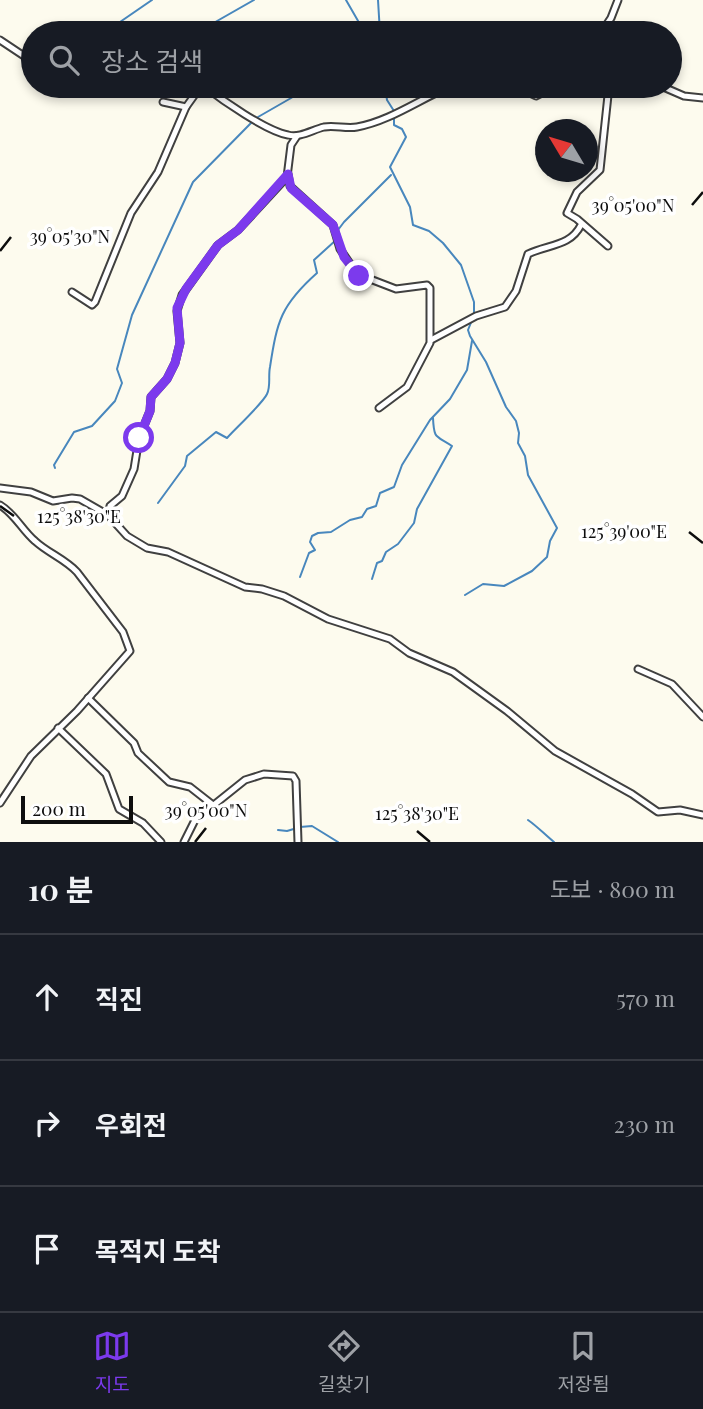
<!DOCTYPE html>
<html lang="ko">
<head>
<meta charset="utf-8">
<style>
	body { margin:0; font-family:"Playfair Display","Noto Sans KR",serif; background:#242831; color:#f1f3f6 }
	.compass { position:absolute; left:535px; top:119px; width:63px; height:63px; border-radius:50%; background:#171b24; box-shadow:0 4px 10px #0003; rotate:308deg }
	.scale { position:absolute; left:21px; bottom:18px; width:112px; box-sizing:border-box; padding-left:7px; border:4px solid #0d0d0d; border-top:0; font-size:19px; line-height:24px; white-space:nowrap; color:#0d0d0d; -webkit-text-stroke:5px #fff; paint-order:stroke }
	.stop { position:absolute; width:21px; height:21px; margin:-16px; border:5px solid #7c3aed; border-radius:50%; background:#fff }
	.stop.end { background:#7c3aed; border-color:#fff; box-shadow:0 2px 7px #0008 }
	.list { margin:0; padding:0; list-style:none }
	h2 { display:flex; justify-content:space-between; align-items:center; height:91px; margin:0; padding:0 28px; font-size:30px }
	h2 small { font-size:23px; font-weight:400; color:#9ea1a6 }
	.list li { display:grid; grid-template-columns:46px 1fr auto; gap:21px; align-items:center; box-sizing:border-box; height:126px; padding:0 28px; border-top:2px solid #363941 }
	.list b { display:block; font-size:26px; white-space:nowrap }
	.list em { font-size:23px; font-style:normal; color:#9ea1a6 }
	.icon { flex:none; width:38px; height:38px; fill:none; stroke:currentColor; stroke-width:2; stroke-linecap:round; stroke-linejoin:round }
	.map { position:relative; flex:none; width:703px; height:842px; overflow:hidden }
	.search { position:absolute; background:#171b24; box-shadow:0 4px 10px #0003; left:21px; right:21px; top:21px; height:77px; display:flex; align-items:center; gap:18px; box-sizing:border-box; padding:0 24px; border-radius:38px; color:#9ea1a6; font-size:26px }
	.sheet { height:469px; background:#171b24 }
	nav { display:flex; justify-content:space-around; align-items:center; box-sizing:border-box; height:98px; border-top:2px solid #363941; background:#171b24; font-size:19px; color:#9ea1a6 }
	nav a { display:grid; justify-items:center; gap:4px }
	nav .on { color:#7c3aed }
	.map>svg:first-child { display:block }
	.lines { fill:none; stroke-linecap:round; stroke-linejoin:round }
	.stream { stroke:#4887bd; stroke-width:2 }
	.minor-casing { stroke:#404040; stroke-width:9 }
	.minor { stroke:#fff; stroke-width:5 }
	.route { stroke:#7c3aed; stroke-width:9 }
	.ticks { fill:none; stroke:#0d0d0d; stroke-width:2.5 }
	.ticks-label { font-size:18px; text-anchor:middle; fill:#0d0d0d; stroke:#fff; stroke-width:7; stroke-linejoin:round; paint-order:stroke }
</style>
</head>
<body>
<div class="map">
<svg width="703" height="842" viewBox="0 0 703 842">
	<rect width="100%" height="100%" fill="#fdfbee"/>
	<g class="lines">
		<g class="stream">
			<path d="M346,0L365,33"/>
			<path d="M378,0L380,33"/>
			<path d="M104,33L152,0"/>
			<path d="M196,33L254,0"/>
			<path d="M385,86L387,100L394,111"/>
			<path d="M394,115V125L402,129L406,137L390,167L410,207L413,225L429,231L443,243L461,265L474,302V315"/>
			<path d="M258,117L312,86"/>
			<path d="M339,238L338,230L344,222L391,175"/>
			<path d="M55,468L54,465L74,432L92,426L115,401L122,383L117,369L132,315L193,182L252,122"/>
			<path d="M158,503L185,466L187,456L216,432L227,438C235,429 263,403 267,394C271,386 268,376 270,367C277,321 281,305 317,273L314,260L336,240"/>
			<path d="M300,577L309,553L315,550L310,542L312,536L318,533L331,532L350,520L362,517L367,509L376,506L380,493L394,487L402,465L430,420L450,399L467,370L472,341"/>
			<path d="M372,579L377,563L382,561L386,552L398,544L414,523L417,509L452,446C436,435 434,440 433,418"/>
			<path d="M465,595L483,584L504,586L532,571L547,557L550,541L557,528L528,475L525,456L518,443L519,433L516,421L506,407L486,362L470,336L468,330L472,320"/>
			<path d="M528,820C538,827 544,834 554,842"/>
			<path d="M300,827L312,826L338,842"/>
			<path d="M278,830L287,831L297,828"/>
		</g>
		<defs>
			<g id="minor">
				<path d="M601,33L611,18L618,0"/>
				<path d="M0,40L33,62"/>
				<path d="M76,86L89,91L103,86"/>
				<path d="M204,86C222,100 266,131 288,135C300,138 312,130 324,127C335,125 346,129 357,127C390,121 420,99 451,86"/>
				<path d="M515,86L536,96L556,86"/>
				<path d="M661,86L684,96L703,98"/>
				<path d="M163,102L186,107L201,86"/>
				<path d="M288,174L290,186L333,225L340,249L357,274L396,289L427,285L430,288V343L407,387L379,408"/>
				<path d="M608,246L577,219L567,213L577,192L600,170L609,86"/>
				<path d="M72,292L92,305L95,302L131,213L158,172L186,107"/>
				<path d="M431,340L476,316L505,307L516,291L528,254C548,244 570,247 581,225"/>
				<path d="M0,488L31,492L53,501L72,498L80,499L108,515L127,536L147,548L168,552L245,587L262,589L284,596L328,619L390,639L409,653L453,672L507,711L555,751L632,794L658,812L680,810L703,815"/>
				<path d="M0,505C15,514 22,530 35,541C48,553 65,559 77,572L123,632L130,651L77,711L31,756L0,803"/>
				<path d="M108,515L110,506L122,496L134,469L139,438L150,411L151,397L167,379L175,363L180,343L177,311L182,295L218,245L238,230L287,177L291,145L297,136"/>
				<path d="M638,669L672,684L703,717"/>
				<path d="M88,698L134,743L138,753L169,782L190,787L213,805"/>
				<path d="M58,728L106,774L119,809L143,823L161,842"/>
				<path d="M184,842L195,820L245,780L264,774L293,776L296,781L298,842"/>
			</g>
		</defs>
		<use href="#minor" class="minor-casing"/>
		<use href="#minor" class="minor"/>
	</g>
	<g class="lines">
		<path class="route" d="M139,438L150,411L151,397L167,379L175,363L180,343L177,308L186,289L218,245L238,230L288,174L291,188L333,225L344,257L359,276"/>
	</g>
	<path class="ticks" d="M692,205L703,192M0,251L11,237M0,506L14,516M689,532L703,543M417,831L430,842M195,842L206,828"/>
	<g class="ticks-label">
		<text x="633" y="212">39°05'00"N</text>
		<text x="70" y="243">39°05'30"N</text>
		<text x="79" y="523">125°38'30"E</text>
		<text x="624" y="538">125°39'00"E</text>
		<text x="206" y="817">39°05'00"N</text>
		<text x="417" y="820">125°38'30"E</text>
	</g>
</svg>
<svg class="compass" viewBox="-18 -18 36 36"><path d="M0-13l5 13h-10z" fill="#e53935"/><path d="M0 13l5-13h-10z" fill="#9ea1a6"/></svg>
<div class="scale">200 m</div>
<div class="stop" style="left:139px;top:438px"></div>
<div class="stop end" style="left:359px;top:276px"></div>
<div class="search"><svg class="icon" aria-label="search" viewBox="0 0 24 24"><circle cx="10" cy="10" r="6"/><path d="M15 15l6 6"/></svg>장소 검색</div>
</div>
<section class="sheet">
<h2>10 분<small>도보 · 800 m</small></h2>
<ul class="list">
<li><svg class="icon" aria-label="ahead" viewBox="0 0 24 24"><path d="M12 20V5M6 11l6-6 6 6"/></svg><div><b>직진</b></div><em>570 m</em></li>
<li><svg class="icon" aria-label="right" viewBox="0 0 24 24"><path d="M7 20v-9h11M14 6l5 5-5 5"/></svg><div><b>우회전</b></div><em>230 m</em></li>
<li><svg class="icon" aria-label="arrive" viewBox="0 0 24 24"><path d="M6 21V4h12l-3 4 3 4H6"/></svg><div><b>목적지 도착</b></div></li>
</ul>
</section>
<nav>
<a class="on"><svg class="icon" aria-label="map" viewBox="0 0 24 24"><path d="M3 6l6-2 6 2 6-2v14l-6 2-6-2-6 2zM9 4v14M15 6v14"/></svg>지도</a>
<a><svg class="icon" aria-label="directions" viewBox="0 0 24 24"><path d="M12 3l9 9-9 9-9-9zM9 14v-3h6M13 9l2 2-2 2"/></svg>길찾기</a>
<a><svg class="icon" aria-label="saved" viewBox="0 0 24 24"><path d="M7 4h10v16l-5-4-5 4z"/></svg>저장됨</a>
</nav>
</body>
</html>
